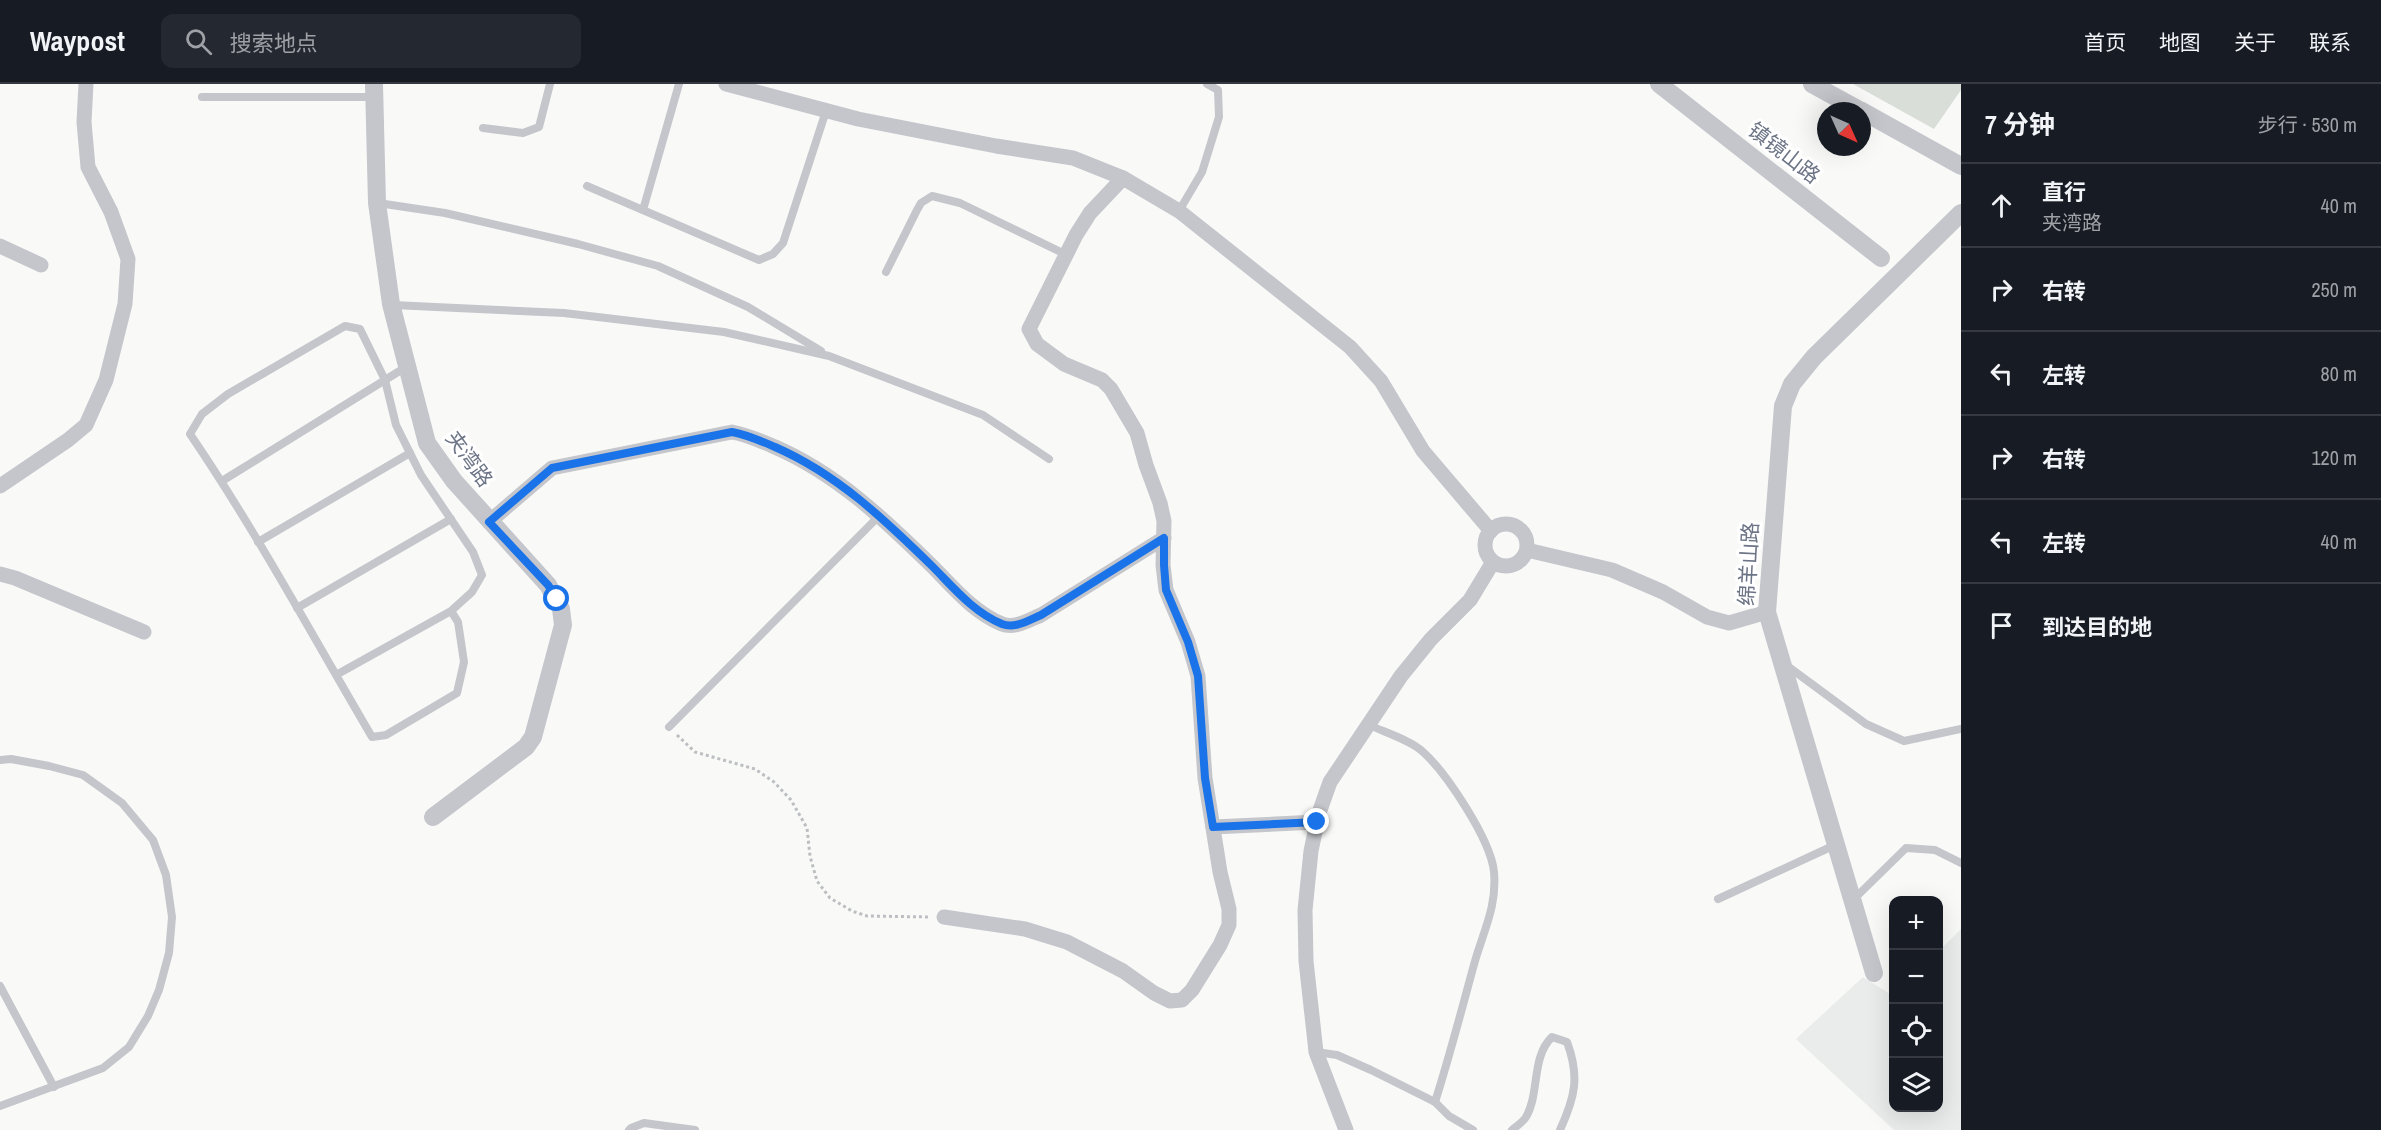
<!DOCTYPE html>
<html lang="zh">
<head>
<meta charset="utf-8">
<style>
	body { margin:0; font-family:"Archivo Narrow","Noto Sans SC",sans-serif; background:#242831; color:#f1f3f6 }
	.controls { position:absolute; right:18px; bottom:18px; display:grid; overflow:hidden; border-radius:12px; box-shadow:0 6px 24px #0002 }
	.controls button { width:54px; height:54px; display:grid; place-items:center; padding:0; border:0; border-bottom:2px solid #363941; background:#171b24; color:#f1f3f6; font:30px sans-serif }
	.compass { position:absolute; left:1817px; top:18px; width:54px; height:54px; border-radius:50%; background:#171b24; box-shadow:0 6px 24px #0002; rotate:135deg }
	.stop { position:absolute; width:18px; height:18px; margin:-14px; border:4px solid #1a73e8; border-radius:50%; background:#fff }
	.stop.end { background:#1a73e8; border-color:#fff; box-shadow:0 2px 6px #0008 }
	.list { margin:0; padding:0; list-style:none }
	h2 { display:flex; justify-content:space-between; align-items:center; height:78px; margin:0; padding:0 24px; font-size:26px }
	h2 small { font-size:20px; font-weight:400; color:#9ea1a6 }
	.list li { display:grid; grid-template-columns:39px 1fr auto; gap:18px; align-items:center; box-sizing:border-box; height:84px; padding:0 24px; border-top:2px solid #363941 }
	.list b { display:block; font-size:22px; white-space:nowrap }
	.list p { margin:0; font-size:20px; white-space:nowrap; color:#9ea1a6 }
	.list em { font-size:20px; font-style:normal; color:#9ea1a6 }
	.icon { flex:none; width:33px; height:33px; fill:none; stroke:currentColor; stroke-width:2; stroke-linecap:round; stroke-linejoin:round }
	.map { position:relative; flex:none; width:1961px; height:1046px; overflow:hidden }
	header { display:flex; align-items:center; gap:36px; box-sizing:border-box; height:84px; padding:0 30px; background:#171b24; border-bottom:2px solid #363941 }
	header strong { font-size:28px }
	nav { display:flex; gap:33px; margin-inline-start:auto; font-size:21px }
	.search { width:420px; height:54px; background:#242831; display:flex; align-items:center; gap:15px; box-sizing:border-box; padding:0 21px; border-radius:12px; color:#9ea1a6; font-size:22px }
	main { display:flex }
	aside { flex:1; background:#171b24 }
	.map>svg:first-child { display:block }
	.built { fill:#eaebeb }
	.green { fill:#d9ded8 }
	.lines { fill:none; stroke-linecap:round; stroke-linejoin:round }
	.path { stroke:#bcbec1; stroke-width:3; stroke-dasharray:3 3; stroke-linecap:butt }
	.service { stroke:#c4c6cb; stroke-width:8 }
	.minor { stroke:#c4c6cb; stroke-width:15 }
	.tertiary { stroke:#c4c6cb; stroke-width:18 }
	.route { stroke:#1a73e8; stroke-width:8 }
	.labels { text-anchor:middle; stroke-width:6; stroke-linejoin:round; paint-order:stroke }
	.street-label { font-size:21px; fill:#6c7486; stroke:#fff }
</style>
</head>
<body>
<header>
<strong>Waypost</strong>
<div class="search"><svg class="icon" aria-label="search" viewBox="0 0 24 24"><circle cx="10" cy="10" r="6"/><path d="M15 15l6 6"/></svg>搜索地点</div>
<nav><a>首页</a><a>地图</a><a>关于</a><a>联系</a></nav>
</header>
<main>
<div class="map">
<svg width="1961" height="1046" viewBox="0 0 1961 1046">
	<rect width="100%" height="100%" fill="#f9faf8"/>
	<path class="built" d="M1961,845V1046H1894L1796,955L1863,893L1893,912L1894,1024H1938L1939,867Z"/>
	<path class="green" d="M1853,0H1961V6L1934,45Z"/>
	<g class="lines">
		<path class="path" d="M677,651L695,668L755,685L774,698L791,716L807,744L810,772L817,797L830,814L852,827L867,832L930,833"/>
		<g class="service">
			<path d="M202,13H374"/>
			<path d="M483,44L523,49L539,43L550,0"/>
			<path d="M587,102L759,176L773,170L783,159L826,27"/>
			<path d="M378,119L445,129L578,160L658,182L748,223L821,267"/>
			<path d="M643,126L679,0"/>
			<path d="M1179,127L1202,88L1219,33L1218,6L1207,0"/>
			<path d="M886,188L917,126L921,119L932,112L960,119L1067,171"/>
			<path d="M393,221L564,229L724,248L829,272L983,331L1049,375"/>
			<path d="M222,397L406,283"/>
			<path d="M258,458L410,369"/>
			<path d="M297,524L451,435"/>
			<path d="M1786,581L1866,640L1904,657L1961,645"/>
			<path d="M336,591L451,527L472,508L482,491L473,468L421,391L396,341L385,296L360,245L345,242L228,310L202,330L190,350C256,447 312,551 372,653L386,651L457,609L464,578L458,538L451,527"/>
			<path d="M1369,641C1384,648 1410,656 1422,667C1446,688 1491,756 1494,788C1497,822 1484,846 1475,877C1462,924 1450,971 1435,1018"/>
			<path d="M669,643L879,432"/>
			<path d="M0,676L11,675L49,682L83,691L122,719L153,756L166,791L172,833L169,869L159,906L148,932L129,963L103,984L0,1022"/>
			<path d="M1718,815L1835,761"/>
			<path d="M1854,815L1906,764L1935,766L1961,779"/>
			<path d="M0,902L54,1003"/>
			<path d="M1316,968L1337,971L1371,986L1435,1018L1449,1032L1473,1046"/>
			<path d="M629,1046L631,1044L644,1039L695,1046"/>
			<path d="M1512,1046C1517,1042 1523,1038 1526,1033C1540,1009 1531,973 1552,953L1567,958C1580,993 1575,1013 1560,1046"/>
		</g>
		<g class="minor">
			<path d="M726,0L858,35L996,62L1073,74L1123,94L1179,127L1350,263L1381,297L1423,367L1491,447"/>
			<path d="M0,162L41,181"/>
			<path d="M0,402L68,356L86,341L106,296L125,220L128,175L111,128L88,83L84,38L86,0"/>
			<path d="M489,438L552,384L732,348C748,351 761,357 775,363C837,390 884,435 932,482C953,503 973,528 1002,540C1015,545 1029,536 1041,531L1164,454"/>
			<circle cx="1506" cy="461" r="21"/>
			<path d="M1527,466L1612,486L1663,508L1707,533L1729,539L1767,528"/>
			<path d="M0,490L15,494L144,548"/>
			<path d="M1213,743L1317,738"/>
			<path d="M944,833L1025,845L1067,858L1123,887L1154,909L1170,917L1182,916L1192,906L1220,861L1229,841V825L1220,788L1205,694L1198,592L1188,558L1166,506L1163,481L1164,437L1160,419L1146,381L1137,349L1111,305L1102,296L1064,280L1037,260L1029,245L1076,151L1090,129L1123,94"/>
			<path d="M1346,1046L1316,968L1306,877L1305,826L1311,767L1319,729L1330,698L1401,592L1431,555L1470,516L1493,478"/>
		</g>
		<g class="tertiary">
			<path d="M374,0L377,119L391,220L427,359L454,397L548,501L561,525L563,541L533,653L526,663L433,733"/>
			<path d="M1659,0L1881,174"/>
			<path d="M1812,0L1861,27"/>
			<path d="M1862,27L1961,82"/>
			<path d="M1874,889L1767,528L1783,322L1792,300L1814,273L1961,129"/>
		</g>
	</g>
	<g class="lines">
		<path class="route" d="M557,515L548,501L489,438L552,384L732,348C748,351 761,357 775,363C837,390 884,435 932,482C953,503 973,528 1002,540C1015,545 1029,536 1041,531L1164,454V481L1166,506L1188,558L1198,592L1205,694L1213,743L1317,738"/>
	</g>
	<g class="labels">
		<g class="street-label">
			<text transform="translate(1784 69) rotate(38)" y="7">镇镜山路</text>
			<text transform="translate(469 375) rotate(54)" y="7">夹湾路</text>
			<text transform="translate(1749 480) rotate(-87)" y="7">绵羊山路</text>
		</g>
	</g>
</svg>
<div class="controls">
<button>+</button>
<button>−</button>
<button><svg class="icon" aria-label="locate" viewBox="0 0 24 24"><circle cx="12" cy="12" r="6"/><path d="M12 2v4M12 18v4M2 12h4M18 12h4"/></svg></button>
<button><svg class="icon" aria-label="layers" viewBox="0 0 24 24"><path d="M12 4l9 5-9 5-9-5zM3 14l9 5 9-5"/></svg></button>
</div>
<svg class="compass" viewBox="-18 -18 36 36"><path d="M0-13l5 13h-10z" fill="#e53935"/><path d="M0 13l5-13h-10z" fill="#9ea1a6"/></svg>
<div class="stop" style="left:557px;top:515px"></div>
<div class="stop end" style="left:1317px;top:738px"></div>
</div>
<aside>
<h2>7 分钟<small>步行 · 530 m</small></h2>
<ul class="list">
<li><svg class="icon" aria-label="ahead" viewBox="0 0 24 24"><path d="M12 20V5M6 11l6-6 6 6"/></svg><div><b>直行</b><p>夹湾路</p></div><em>40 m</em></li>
<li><svg class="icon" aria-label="right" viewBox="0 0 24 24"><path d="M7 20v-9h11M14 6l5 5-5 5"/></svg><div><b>右转</b></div><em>250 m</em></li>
<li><svg class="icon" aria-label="left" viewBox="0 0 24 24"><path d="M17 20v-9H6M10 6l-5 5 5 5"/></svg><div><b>左转</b></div><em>80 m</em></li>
<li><svg class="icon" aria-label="right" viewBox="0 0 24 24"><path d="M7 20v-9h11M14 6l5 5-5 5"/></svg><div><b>右转</b></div><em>120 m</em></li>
<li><svg class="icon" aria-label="left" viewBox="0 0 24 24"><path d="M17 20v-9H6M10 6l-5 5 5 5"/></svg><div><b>左转</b></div><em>40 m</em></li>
<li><svg class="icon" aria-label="arrive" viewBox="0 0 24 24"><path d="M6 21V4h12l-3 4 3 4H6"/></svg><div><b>到达目的地</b></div></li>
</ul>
</aside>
</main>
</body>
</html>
